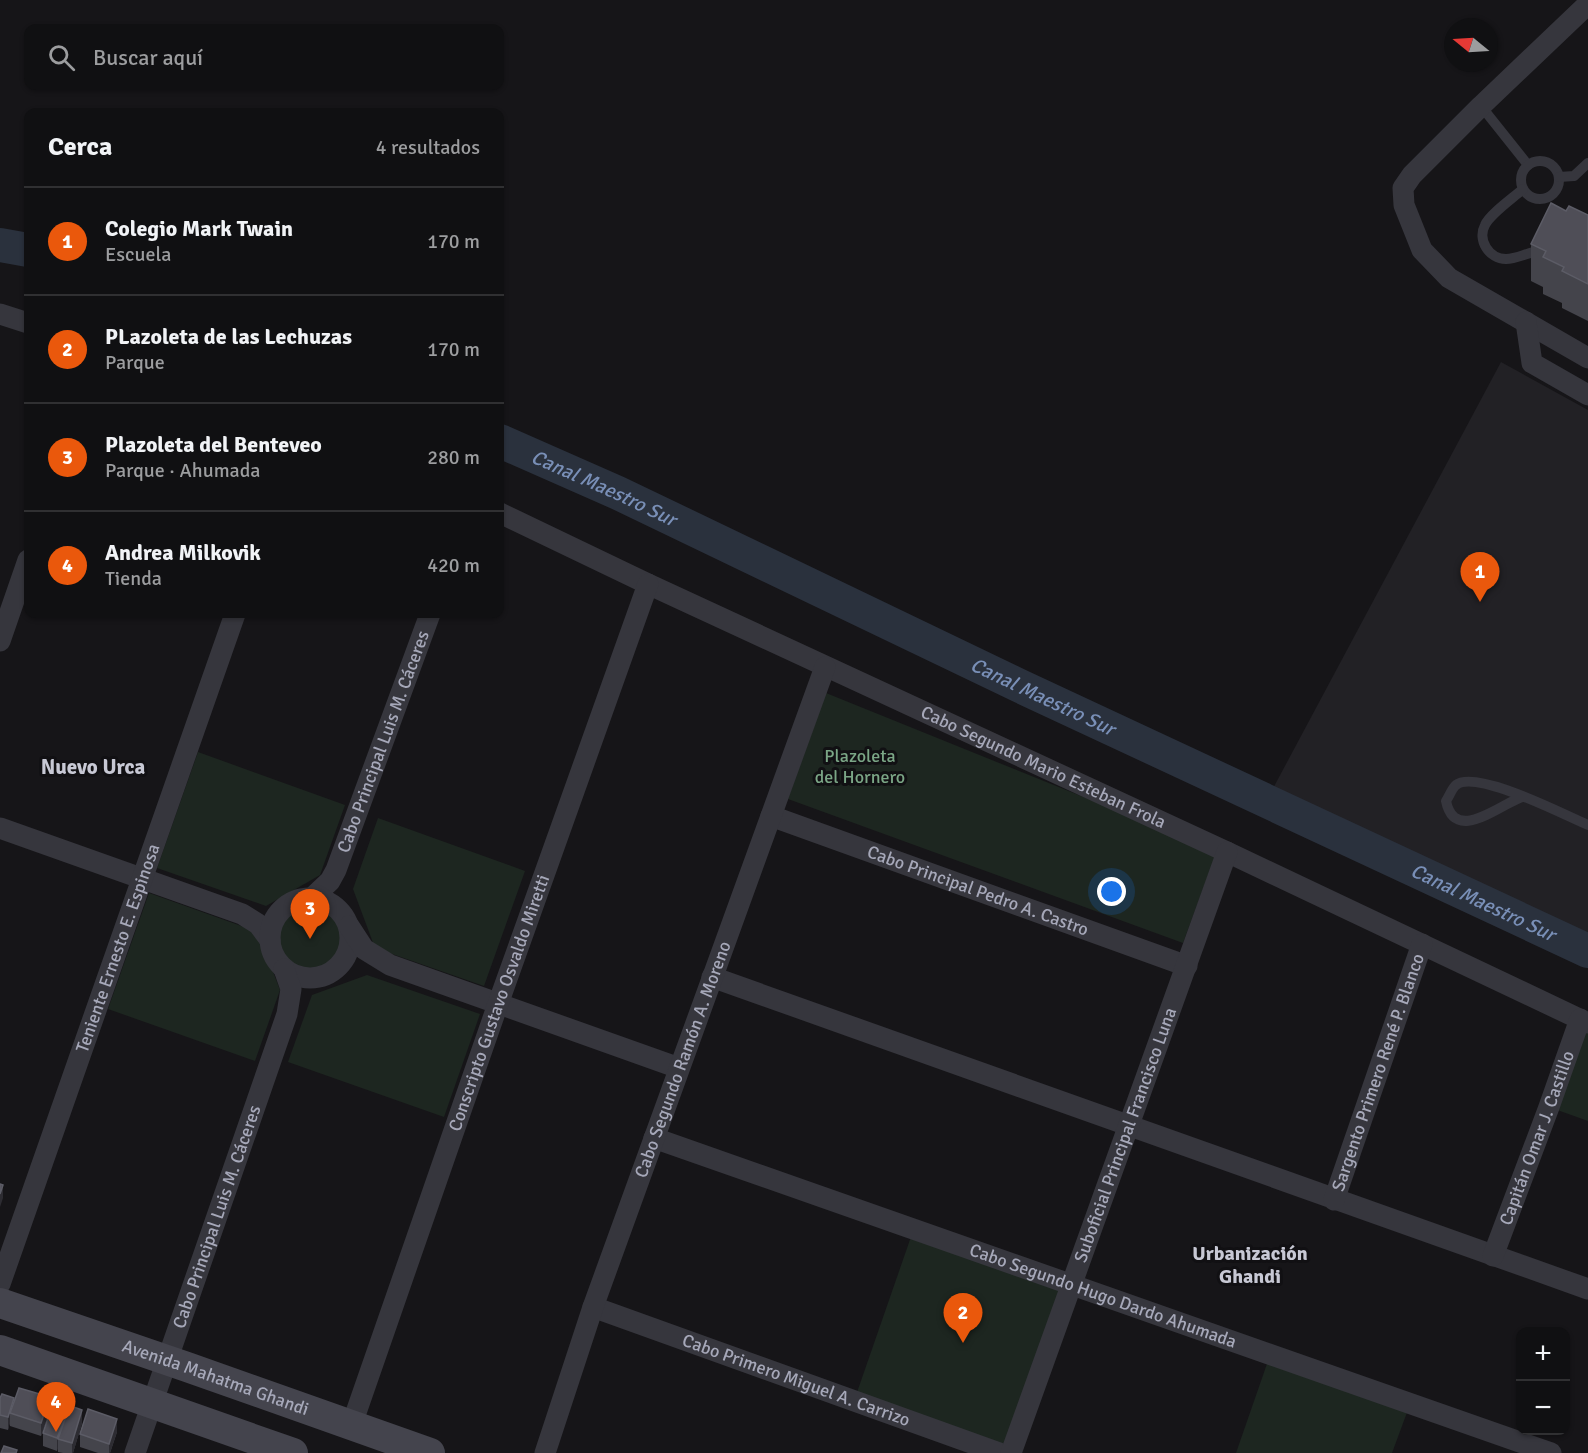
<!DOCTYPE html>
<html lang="es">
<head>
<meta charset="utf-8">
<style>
	body { margin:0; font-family:Signika,sans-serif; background:#19191b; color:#f1f3f6 }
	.controls { position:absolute; right:18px; bottom:18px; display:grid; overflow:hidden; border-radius:12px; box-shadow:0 2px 4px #0004 }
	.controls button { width:54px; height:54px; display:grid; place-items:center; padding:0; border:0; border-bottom:2px solid #303032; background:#101012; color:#f1f3f6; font:30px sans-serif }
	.compass { position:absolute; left:1444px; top:18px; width:54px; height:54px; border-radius:50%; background:#101012; box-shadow:0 2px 4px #0004; rotate:288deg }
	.you { position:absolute; left:1112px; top:892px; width:21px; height:21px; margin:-15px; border:4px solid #fff; border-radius:50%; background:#1a73e8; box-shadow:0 0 0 9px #1a73e833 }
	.badge { display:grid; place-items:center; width:39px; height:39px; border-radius:50%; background:#ea580c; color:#fff; font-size:20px; font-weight:700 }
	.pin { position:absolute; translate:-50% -50px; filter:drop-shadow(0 2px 3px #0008) }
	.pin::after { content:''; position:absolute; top:32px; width:21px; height:18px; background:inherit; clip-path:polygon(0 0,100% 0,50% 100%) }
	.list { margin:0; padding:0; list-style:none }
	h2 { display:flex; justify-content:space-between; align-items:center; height:78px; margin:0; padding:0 24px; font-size:26px }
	h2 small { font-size:20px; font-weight:400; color:#9c9d9f }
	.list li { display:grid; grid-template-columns:39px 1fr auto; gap:18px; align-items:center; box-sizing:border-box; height:108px; padding:0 24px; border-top:2px solid #303032 }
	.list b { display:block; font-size:22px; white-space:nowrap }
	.list p { margin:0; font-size:20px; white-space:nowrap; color:#9c9d9f }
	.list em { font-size:20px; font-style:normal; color:#9c9d9f }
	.icon { flex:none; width:33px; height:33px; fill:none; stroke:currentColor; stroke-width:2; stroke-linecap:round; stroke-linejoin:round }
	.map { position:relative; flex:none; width:1588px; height:1453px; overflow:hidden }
	.search { position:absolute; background:#101012; box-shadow:0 2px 4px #0004; left:24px; top:24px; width:480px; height:66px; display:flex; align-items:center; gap:15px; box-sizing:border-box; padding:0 21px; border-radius:12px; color:#9c9d9f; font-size:22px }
	.panel { position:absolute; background:#101012; box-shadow:0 2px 4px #0004; left:24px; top:108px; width:480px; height:510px; border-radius:12px }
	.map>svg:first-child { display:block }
	.built { fill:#222125 }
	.green { fill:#1d2620 }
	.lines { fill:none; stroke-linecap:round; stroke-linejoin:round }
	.river { stroke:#2a313d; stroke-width:34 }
	.service { stroke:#36363d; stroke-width:10 }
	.minor { stroke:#36363d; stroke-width:21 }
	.secondary { stroke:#44444d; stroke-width:30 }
	.wall { fill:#44444b }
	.shaded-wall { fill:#2d2c32 }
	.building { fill:#4f4e57; stroke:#5c5c66; stroke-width:1.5 }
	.labels { text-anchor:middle; stroke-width:6; stroke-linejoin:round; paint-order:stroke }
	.street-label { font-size:18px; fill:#a6a8b9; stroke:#111013 }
	.park-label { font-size:18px; fill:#7ba686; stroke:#111013 }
	.water-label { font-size:20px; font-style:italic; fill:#798fb7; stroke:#111013 }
	.neighbourhood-label { font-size:20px; font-weight:bold; fill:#c7c8d4; stroke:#111013 }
	.quarter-label { font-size:21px; font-weight:bold; fill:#c7c8d4; stroke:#111013 }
</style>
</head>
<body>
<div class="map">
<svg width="1588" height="1453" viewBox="0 0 1588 1453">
	<rect width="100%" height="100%" fill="#161518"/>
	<path class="built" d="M1501,362L1588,410V943L1270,794Z"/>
	<g class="green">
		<path d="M826,693L1217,851L1183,943L788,799Z"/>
		<path d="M198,752L345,805L320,875L266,906L157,868Z"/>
		<path d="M378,818L525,871L484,986L375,948L353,889Z"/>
		<path d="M149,893L258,932L280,990L255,1061L108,1009Z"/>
		<circle cx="310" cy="938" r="39"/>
		<path d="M367,975L480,1014L444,1117L288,1062L312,995Z"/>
		<path d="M1588,1023V1121L1549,1107Z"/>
		<path d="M913,1231L1073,1285L1011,1453L854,1401Z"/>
		<path d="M1269,1358L1409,1407L1392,1453H1236Z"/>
	</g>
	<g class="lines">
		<g class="river">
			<path d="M0,245L28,250"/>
			<path id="s1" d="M500,441L618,493L1020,686L1588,951"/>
		</g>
		<g class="service">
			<path d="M1481,106L1528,165"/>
			<circle cx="1540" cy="180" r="19"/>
			<path d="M1559,177L1574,176L1588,163"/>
			<path d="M1523,189C1513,198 1490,214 1485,225C1477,240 1489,259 1506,259C1515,259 1525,254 1534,252"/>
			<path d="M1522,797C1499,805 1455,844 1446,801C1449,797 1452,788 1456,785C1476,769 1564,815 1588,825"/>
		</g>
		<g class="minor">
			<path d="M1588,4L1481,106L1412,175L1403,188L1404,205L1422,250L1449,278L1588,358"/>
			<path d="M0,314L28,323"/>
			<path d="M1526,322L1532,363L1588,395"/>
			<path id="s2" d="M500,513L648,584L1227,852L1588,1023"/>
			<path d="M0,641L28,560"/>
			<path id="s3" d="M771,816L1187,966"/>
			<path d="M0,828L242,914L258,924L270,940"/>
			<circle cx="310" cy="938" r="40"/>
			<path id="s4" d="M312,898L330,881L336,870L430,614"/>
			<path d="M349,926L364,949L390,965L679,1068"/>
			<path d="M712,977L1588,1289"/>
			<path id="s5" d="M654,1138L1551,1453"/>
			<path id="s6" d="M1334,1200L1422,944"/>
			<path id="s7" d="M1493,1256L1549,1107L1580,1019"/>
			<path id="s8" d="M0,1284L235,614"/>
			<path id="s9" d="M593,1307L999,1453"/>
			<path id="s10" d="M352,1424L498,1004L648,584"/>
			<path id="s11" d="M135,1453L287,1014L291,989L284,969"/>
			<path id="s12" d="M545,1453L593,1307L825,667"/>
			<path id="s13" d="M1011,1453L1227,852"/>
		</g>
		<g class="secondary">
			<path id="s14" d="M0,1303L187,1367L430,1453"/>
			<path d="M0,1350L293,1453"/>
		</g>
	</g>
	<g class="wall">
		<path d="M1566,211L1588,215V321L1562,308V303L1543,294V287L1531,281V244Z"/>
		<path d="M0,1393V1397L14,1402L50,1410L41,1436L10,1426V1422L8,1430L0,1428Z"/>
		<path d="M82,1423L73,1453H63L58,1452V1447L57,1451L43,1446V1433Z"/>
		<path d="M117,1432L110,1453H98L80,1447V1434Z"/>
	</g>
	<g class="shaded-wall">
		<path d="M3,1185V1198L0,1207V1194Z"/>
		<path d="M50,1397V1410L41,1436V1423Z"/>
		<path d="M14,1398V1411L10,1413V1422L8,1430V1417Z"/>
		<path d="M82,1410V1423L73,1453H72V1443Z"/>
		<path d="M66,1416L58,1439V1447L57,1451V1438Z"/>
		<path d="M117,1419V1432L110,1453H109V1444Z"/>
	</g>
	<g class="building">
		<path d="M1551,203L1566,211L1569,206L1588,215V284L1562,271L1564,267L1543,257L1546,251L1531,244Z"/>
		<path d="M0,1184L3,1185L0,1194Z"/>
		<path d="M19,1388L50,1397L41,1423L10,1413Z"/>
		<path d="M2,1394L14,1398L8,1417L0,1415V1398Z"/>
		<path d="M54,1400L82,1410L72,1443L58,1439L66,1416L57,1438L43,1433Z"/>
		<path d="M88,1409L117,1419L109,1444L80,1434Z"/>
		<path d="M4,1446L17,1450L16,1453H1Z"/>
	</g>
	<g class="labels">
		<g class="street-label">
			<text dy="6" stroke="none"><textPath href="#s4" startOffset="174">Cabo Principal Luis M. Cáceres</textPath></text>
			<text dy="6" stroke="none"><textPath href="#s2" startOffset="600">Cabo Segundo Mario Esteban Frola</textPath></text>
			<text dy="6" stroke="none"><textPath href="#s3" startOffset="220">Cabo Principal Pedro A. Castro</textPath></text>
			<text dy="6" stroke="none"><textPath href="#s8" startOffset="356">Teniente Ernesto E. Espinosa</textPath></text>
			<text dy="6" stroke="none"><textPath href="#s10" startOffset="446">Conscripto Gustavo Osvaldo Miretti</textPath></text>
			<text dy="6" stroke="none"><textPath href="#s12" startOffset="417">Cabo Segundo Ramón A. Moreno</textPath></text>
			<text dy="6" stroke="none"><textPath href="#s6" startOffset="135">Sargento Primero René P. Blanco</textPath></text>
			<text dy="6" stroke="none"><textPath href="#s13" startOffset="338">Suboficial Principal Francisco Luna</textPath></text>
			<text dy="6" stroke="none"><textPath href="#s7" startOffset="126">Capitán Omar J. Castillo</textPath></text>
			<text dy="6" stroke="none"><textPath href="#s11" startOffset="250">Cabo Principal Luis M. Cáceres</textPath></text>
			<text dy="6" stroke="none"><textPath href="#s5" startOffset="476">Cabo Segundo Hugo Dardo Ahumada</textPath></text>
			<text dy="6" stroke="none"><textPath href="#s14" startOffset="228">Avenida Mahatma Ghandi</textPath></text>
			<text dy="6" stroke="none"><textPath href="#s9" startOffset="216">Cabo Primero Miguel A. Carrizo</textPath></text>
		</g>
		<g class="park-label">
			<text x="860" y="762">Plazoleta<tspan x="860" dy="21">del Hornero</tspan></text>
		</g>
		<g class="water-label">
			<text dy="7" stroke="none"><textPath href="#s1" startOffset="114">Canal Maestro Sur</textPath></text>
			<text dy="7" stroke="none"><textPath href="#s1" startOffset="600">Canal Maestro Sur</textPath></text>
			<text dy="7" stroke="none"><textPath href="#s1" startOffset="1086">Canal Maestro Sur</textPath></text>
		</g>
		<g class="neighbourhood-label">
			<text x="1250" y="1260">Urbanización<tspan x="1250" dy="23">Ghandi</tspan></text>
		</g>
		<g class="quarter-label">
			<text x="93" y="774">Nuevo Urca</text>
		</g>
	</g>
</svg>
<div class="controls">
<button>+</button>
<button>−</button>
</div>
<svg class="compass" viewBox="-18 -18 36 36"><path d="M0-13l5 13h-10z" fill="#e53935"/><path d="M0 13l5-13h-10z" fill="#9c9d9f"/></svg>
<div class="you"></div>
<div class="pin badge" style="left:1480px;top:602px">1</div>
<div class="pin badge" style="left:963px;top:1343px">2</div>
<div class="pin badge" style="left:310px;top:939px">3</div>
<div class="pin badge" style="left:56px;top:1432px">4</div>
<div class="search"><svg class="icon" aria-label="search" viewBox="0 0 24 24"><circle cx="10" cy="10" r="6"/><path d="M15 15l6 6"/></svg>Buscar aquí</div>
<section class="panel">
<h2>Cerca<small>4 resultados</small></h2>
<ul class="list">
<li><span class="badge">1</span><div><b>Colegio Mark Twain</b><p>Escuela</p></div><em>170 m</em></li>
<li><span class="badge">2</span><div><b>PLazoleta de las Lechuzas</b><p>Parque</p></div><em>170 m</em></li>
<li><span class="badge">3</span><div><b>Plazoleta del Benteveo</b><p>Parque · Ahumada</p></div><em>280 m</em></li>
<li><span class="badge">4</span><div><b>Andrea Milkovik</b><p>Tienda</p></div><em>420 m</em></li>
</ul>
</section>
</div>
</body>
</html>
